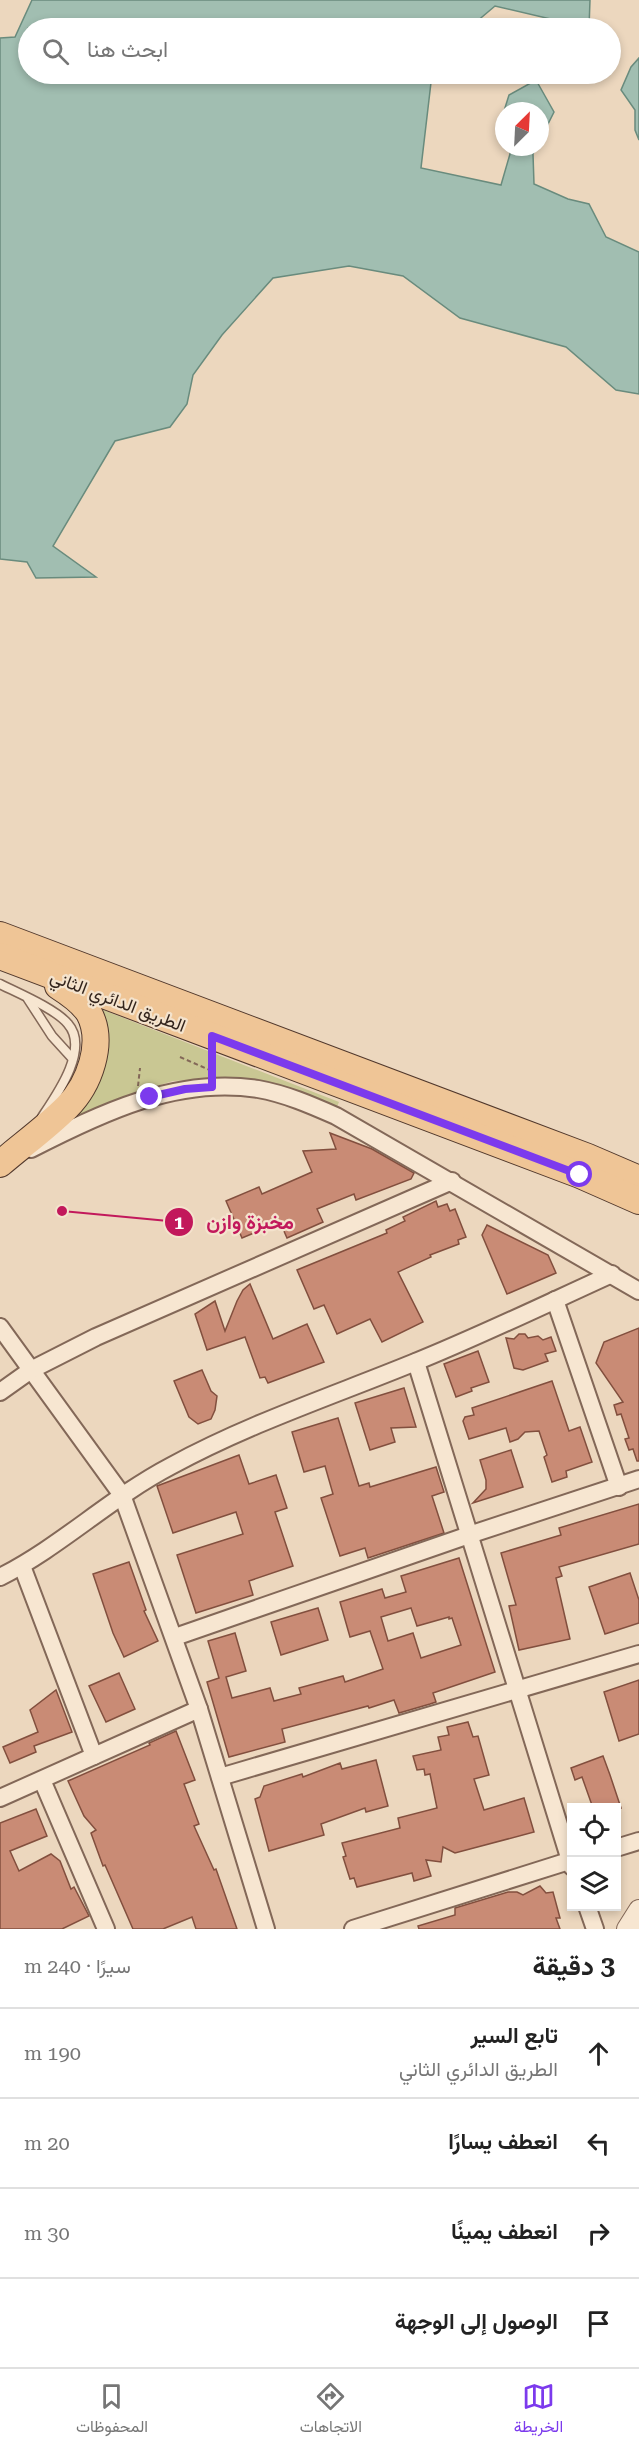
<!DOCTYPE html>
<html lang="ar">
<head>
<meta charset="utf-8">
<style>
	body { margin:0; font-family:"Roboto Serif",Vazirmatn,serif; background:#f6f6f6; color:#222; direction:rtl }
	.controls { position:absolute; right:18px; bottom:18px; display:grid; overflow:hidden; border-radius:0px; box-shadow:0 3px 9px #0003 }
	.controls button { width:54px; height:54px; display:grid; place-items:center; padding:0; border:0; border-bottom:2px solid #e0e0e0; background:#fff; color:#222; font:30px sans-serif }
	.compass { position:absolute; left:495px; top:102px; width:54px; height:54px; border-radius:50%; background:#fff; box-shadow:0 3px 9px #0003; rotate:24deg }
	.stop { position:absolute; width:18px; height:18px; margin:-14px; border:4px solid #7c3aed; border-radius:50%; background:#fff }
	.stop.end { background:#7c3aed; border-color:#fff; box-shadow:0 2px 6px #0008 }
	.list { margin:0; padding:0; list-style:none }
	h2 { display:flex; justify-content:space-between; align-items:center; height:78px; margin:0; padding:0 24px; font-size:26px }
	h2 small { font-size:20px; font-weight:400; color:#767676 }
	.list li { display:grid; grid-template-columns:39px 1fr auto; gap:18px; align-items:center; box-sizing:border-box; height:90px; padding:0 24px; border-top:2px solid #e0e0e0 }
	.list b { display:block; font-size:22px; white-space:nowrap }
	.list p { margin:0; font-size:20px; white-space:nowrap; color:#767676 }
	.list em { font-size:20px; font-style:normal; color:#767676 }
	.icon { flex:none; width:33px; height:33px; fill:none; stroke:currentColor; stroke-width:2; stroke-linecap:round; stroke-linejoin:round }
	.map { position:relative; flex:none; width:639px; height:1929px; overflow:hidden; direction:ltr }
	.search { position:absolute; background:#fff; box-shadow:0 3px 9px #0003; left:18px; right:18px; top:18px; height:66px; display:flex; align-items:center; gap:15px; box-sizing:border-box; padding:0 21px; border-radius:33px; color:#767676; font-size:22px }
	.sheet { height:438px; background:#fff }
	nav { display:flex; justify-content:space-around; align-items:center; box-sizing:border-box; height:84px; border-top:2px solid #e0e0e0; background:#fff; font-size:16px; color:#767676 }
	nav a { display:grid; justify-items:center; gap:3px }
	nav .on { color:#7c3aed }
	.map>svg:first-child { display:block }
	.green { fill:#c9c793 }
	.water { fill:#a1beb1; stroke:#698b7d; stroke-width:1.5 }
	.building { fill:#c98b75; stroke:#824f3e; stroke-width:1.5; fill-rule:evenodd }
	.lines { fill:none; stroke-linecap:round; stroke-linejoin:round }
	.service-casing { stroke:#836858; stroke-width:11 }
	.minor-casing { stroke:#836858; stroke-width:20 }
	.tertiary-casing { stroke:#836858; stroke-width:22 }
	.primary-casing { stroke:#51382c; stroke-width:28 }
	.path { stroke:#836858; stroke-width:2; stroke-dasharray:4.5 3; stroke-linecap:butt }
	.service { stroke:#f7e6d1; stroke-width:8 }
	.minor { stroke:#f7e6d1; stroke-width:16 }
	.tertiary { stroke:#f7e6d1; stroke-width:20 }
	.primary { stroke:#efc596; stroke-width:26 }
	.route { stroke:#7c3aed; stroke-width:8 }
	.labels { text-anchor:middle; stroke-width:4.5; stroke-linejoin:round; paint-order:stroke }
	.street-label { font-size:18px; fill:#33241c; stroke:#f4e3cd }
	.leader { fill:none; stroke:#c2185b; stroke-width:2 }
	.callout-dot { fill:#c2185b; stroke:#f4e3cd; stroke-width:2 }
	.mark-label { font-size:18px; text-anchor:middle; font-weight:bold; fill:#fff }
	.callout-label { font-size:20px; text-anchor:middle; font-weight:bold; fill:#c2185b; stroke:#f4e3cd; stroke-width:4.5; stroke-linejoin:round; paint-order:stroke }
</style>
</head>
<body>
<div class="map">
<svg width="639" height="1929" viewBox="0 0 639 1929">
	<rect width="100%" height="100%" fill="#ecd7be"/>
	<path class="green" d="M98,1008L339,1102L336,1109L266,1084L211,1079L173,1081L137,1092L69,1124Z"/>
	<g class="water">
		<path d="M32,0H590L589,28L495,6L469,28H28V74H432L421,168L501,185L512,147H536L533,154L534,184L568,199L589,204L606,237L639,252V394L616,390L566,347L460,318L403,276L349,266L273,278L222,335L193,375L187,404L170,427L115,441L53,546L96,577L36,578L27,562L0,559V38L15,37Z"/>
		<path d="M639,58V140L635,130V110L621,90L631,67Z"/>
		<path d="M536,80L554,112L540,140V111H504V131L499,127L509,95Z"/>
	</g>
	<g class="building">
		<path d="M330,1133L372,1149L414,1173L411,1179L356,1200L354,1194L317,1209L323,1222L287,1238L280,1222L242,1238L226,1201L259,1187L262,1194L312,1172L303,1151L336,1149Z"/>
		<path d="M436,1201L438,1207L447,1204L450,1211L455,1209L466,1237L458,1240L459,1244L430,1255L431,1257L398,1272L423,1322L382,1342L370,1319L337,1334L324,1305L314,1309L297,1270L387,1233L386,1230L405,1221L403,1217Z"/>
		<path d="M487,1225L548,1255L556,1273L507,1294L482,1235Z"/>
		<path d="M250,1284L273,1339L307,1324L324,1362L268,1383L265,1377L260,1378L245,1337L207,1350L195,1314L215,1301L225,1331L237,1301L243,1290Z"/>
		<path d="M639,1328V1461H637L633,1449L629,1450L625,1439L629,1438L621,1414L617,1415L614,1405L623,1402L596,1363L604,1342Z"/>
		<path d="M519,1334H525L528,1338L538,1336L543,1340L551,1337L556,1351L545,1354L548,1361L523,1370L514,1368L506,1338L514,1339Z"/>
		<path d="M478,1351L489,1382L471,1388L472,1391L456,1397L444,1364Z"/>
		<path d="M202,1370L211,1391L217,1396L215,1410L211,1419L198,1424L189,1417L174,1381Z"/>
		<path d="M552,1381L569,1431L580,1427L592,1462L566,1471L567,1477L552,1482L544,1457L547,1455L539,1431L525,1432L518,1439L510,1442L506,1428L469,1439L463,1421L465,1417L474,1415L472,1408Z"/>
		<path d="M404,1388L416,1427L391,1428L395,1442L370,1450L355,1403Z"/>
		<path d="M338,1418L359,1486L369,1483L370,1487L436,1467L444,1492L432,1496L444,1533L368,1558L365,1548L340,1556L321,1498L333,1494L325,1466L304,1472L292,1432Z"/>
		<path d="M511,1450L523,1487L473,1503L486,1489V1480L480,1460Z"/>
		<path d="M239,1455L249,1484L276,1475L287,1508L275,1512L293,1566L249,1581L253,1595L196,1613L177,1555L243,1534L236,1512L173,1533L157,1486Z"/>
		<path d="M639,1504V1544L559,1567L562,1576L556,1578L570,1639L519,1650L509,1606L516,1605L501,1553L561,1535L559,1528Z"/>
		<path d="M459,1558L495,1672L433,1693L436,1702L430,1704L399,1713L394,1700L369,1708L368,1706L282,1729L285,1742L229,1757L207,1682L219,1678L208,1641L235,1633L246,1671L226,1677L232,1698L270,1688L274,1701L301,1694L299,1688L343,1676L345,1682L383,1669L370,1631L350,1637L340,1602L382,1589L385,1598L406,1592L401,1576ZM411,1608L417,1626L449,1617V1619L452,1618L461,1645L421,1658L413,1633L388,1641L381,1617Z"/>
		<path d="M129,1562L146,1610L144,1611L158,1641L124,1657L113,1633L93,1574Z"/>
		<path d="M630,1573L639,1600V1623L605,1634L589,1587Z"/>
		<path d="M318,1608L328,1640L281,1655L271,1622Z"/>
		<path d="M119,1673L135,1709L106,1722L89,1686Z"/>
		<path d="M639,1680V1734L619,1741L604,1692Z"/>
		<path d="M56,1690L72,1732L34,1746L36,1752L10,1763L3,1747L38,1732L30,1710Z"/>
		<path d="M468,1722L473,1737L478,1736L489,1775L474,1779L484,1810L524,1798L534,1832L455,1853L443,1847L441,1862L426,1860L431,1876L414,1881L412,1873L357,1887L354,1878L350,1879L343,1857L346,1856L342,1843L400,1828L398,1818L437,1808L430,1774L425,1775L424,1769L417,1770L413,1756L441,1750L438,1737L449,1735L447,1727Z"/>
		<path d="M176,1731L195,1780L184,1784L199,1824L194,1826L214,1870L216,1869L237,1929H196L192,1917L163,1929H133L105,1865L103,1866L91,1833L96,1830L84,1816L68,1781L150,1745L149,1743Z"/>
		<path d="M603,1756L610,1775L621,1808H593L582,1777L575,1780L571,1768Z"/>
		<path d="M376,1760L388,1806L366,1812L365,1808L321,1824L324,1835L269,1851L255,1799L260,1797L264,1786L302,1774L303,1777L340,1763L342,1769Z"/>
		<path d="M36,1809L47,1836L10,1851L19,1871L51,1854L60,1861L71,1889L74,1887L89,1916L62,1929H0V1823Z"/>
		<path d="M540,1886L546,1893L553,1892L560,1918H556L560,1929H419L418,1926L455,1915V1908L508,1892H517L523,1895Z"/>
	</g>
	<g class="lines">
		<defs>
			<g id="service">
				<path d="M0,984C18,993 56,1009 68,1024C90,1049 56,1096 42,1117"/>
				<path d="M28,999L52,1036L72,1058"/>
			</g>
			<g id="minor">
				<path d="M31,1149C101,1113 178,1076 258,1089C286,1094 311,1105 336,1116L639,1291"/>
				<path d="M555,1300L619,1487"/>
				<path d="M0,1327L122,1495L199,1709L266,1929"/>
				<path d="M416,1362L572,1867"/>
				<path d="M0,1392L31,1370L96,1337L452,1181"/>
				<path d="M22,1566L94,1756"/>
				<path d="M0,1577C60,1547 110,1498 171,1466C248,1424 332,1396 413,1363C480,1336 546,1304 612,1274"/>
				<path d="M175,1637L469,1535L639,1479"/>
				<path d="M220,1777L639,1654"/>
				<path d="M42,1780L106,1929"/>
				<path d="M0,1798L199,1709"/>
				<path d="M616,1848L639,1841"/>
				<path d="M587,1906L595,1929"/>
				<path d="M353,1929L572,1860"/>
			</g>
			<path id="tertiary" d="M627,1929L639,1910"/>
			<g id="primary">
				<path d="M0,935L588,1157L639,1179"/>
				<path d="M0,956L580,1175L639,1201"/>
				<path d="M0,1164C22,1145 46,1128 67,1107C89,1085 105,1043 89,1013C82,1002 69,993 58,986"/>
			</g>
		</defs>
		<use href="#service" class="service-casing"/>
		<use href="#minor" class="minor-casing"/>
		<use href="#tertiary" class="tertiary-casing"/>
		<use href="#primary" class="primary-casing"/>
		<g class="path">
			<path d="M180,1057L212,1071"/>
			<path d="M212,1072V1057"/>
			<path d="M138,1086L140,1068"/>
		</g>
		<use href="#service" class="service"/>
		<use href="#minor" class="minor"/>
		<use href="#tertiary" class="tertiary"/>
		<use href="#primary" class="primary"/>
	</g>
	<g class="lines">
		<path class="route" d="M150,1097L185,1089L212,1087V1036L580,1175"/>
	</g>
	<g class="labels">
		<g class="street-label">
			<text transform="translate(118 1001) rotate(21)" y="6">الطريق الدائري الثاني</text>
		</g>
	</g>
	<path class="leader" d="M62 1211L179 1222"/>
	<g class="callout-dot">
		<circle cx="62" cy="1211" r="6"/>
		<circle cx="179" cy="1222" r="15"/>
	</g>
	<g class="mark-label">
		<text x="179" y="1229">1</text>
	</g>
	<g class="callout-label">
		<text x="250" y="1229">مخبزة وازن</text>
	</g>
</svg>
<div class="controls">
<button><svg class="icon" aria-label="locate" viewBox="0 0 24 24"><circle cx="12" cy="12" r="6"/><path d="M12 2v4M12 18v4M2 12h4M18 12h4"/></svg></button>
<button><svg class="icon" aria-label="layers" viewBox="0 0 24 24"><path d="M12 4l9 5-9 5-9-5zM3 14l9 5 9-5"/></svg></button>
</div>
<svg class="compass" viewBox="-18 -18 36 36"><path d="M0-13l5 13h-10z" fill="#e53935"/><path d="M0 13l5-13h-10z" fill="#767676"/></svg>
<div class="stop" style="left:580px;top:1175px"></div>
<div class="stop end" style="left:150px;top:1097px"></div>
<div class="search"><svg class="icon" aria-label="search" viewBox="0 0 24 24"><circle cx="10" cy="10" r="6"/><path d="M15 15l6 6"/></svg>ابحث هنا</div>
</div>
<section class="sheet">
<h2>3 دقيقة<small>سيرًا · 240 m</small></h2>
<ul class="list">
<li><svg class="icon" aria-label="ahead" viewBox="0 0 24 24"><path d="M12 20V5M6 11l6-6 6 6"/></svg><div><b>تابع السير</b><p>الطريق الدائري الثاني</p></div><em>190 m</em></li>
<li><svg class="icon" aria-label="left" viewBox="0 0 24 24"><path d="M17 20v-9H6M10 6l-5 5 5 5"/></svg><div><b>انعطف يسارًا</b></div><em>20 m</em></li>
<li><svg class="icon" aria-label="right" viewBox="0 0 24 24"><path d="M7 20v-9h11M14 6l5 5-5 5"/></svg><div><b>انعطف يمينًا</b></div><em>30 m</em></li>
<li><svg class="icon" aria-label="arrive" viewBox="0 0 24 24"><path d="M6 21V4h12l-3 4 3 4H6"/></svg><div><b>الوصول إلى الوجهة</b></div></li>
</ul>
</section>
<nav>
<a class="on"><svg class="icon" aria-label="map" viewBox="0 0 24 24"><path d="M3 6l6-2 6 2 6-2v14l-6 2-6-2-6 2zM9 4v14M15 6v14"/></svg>الخريطة</a>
<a><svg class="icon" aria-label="directions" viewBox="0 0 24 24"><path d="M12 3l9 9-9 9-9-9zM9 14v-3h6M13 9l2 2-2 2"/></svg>الاتجاهات</a>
<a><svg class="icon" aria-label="saved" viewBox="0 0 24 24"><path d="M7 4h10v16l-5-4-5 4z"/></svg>المحفوظات</a>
</nav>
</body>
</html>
